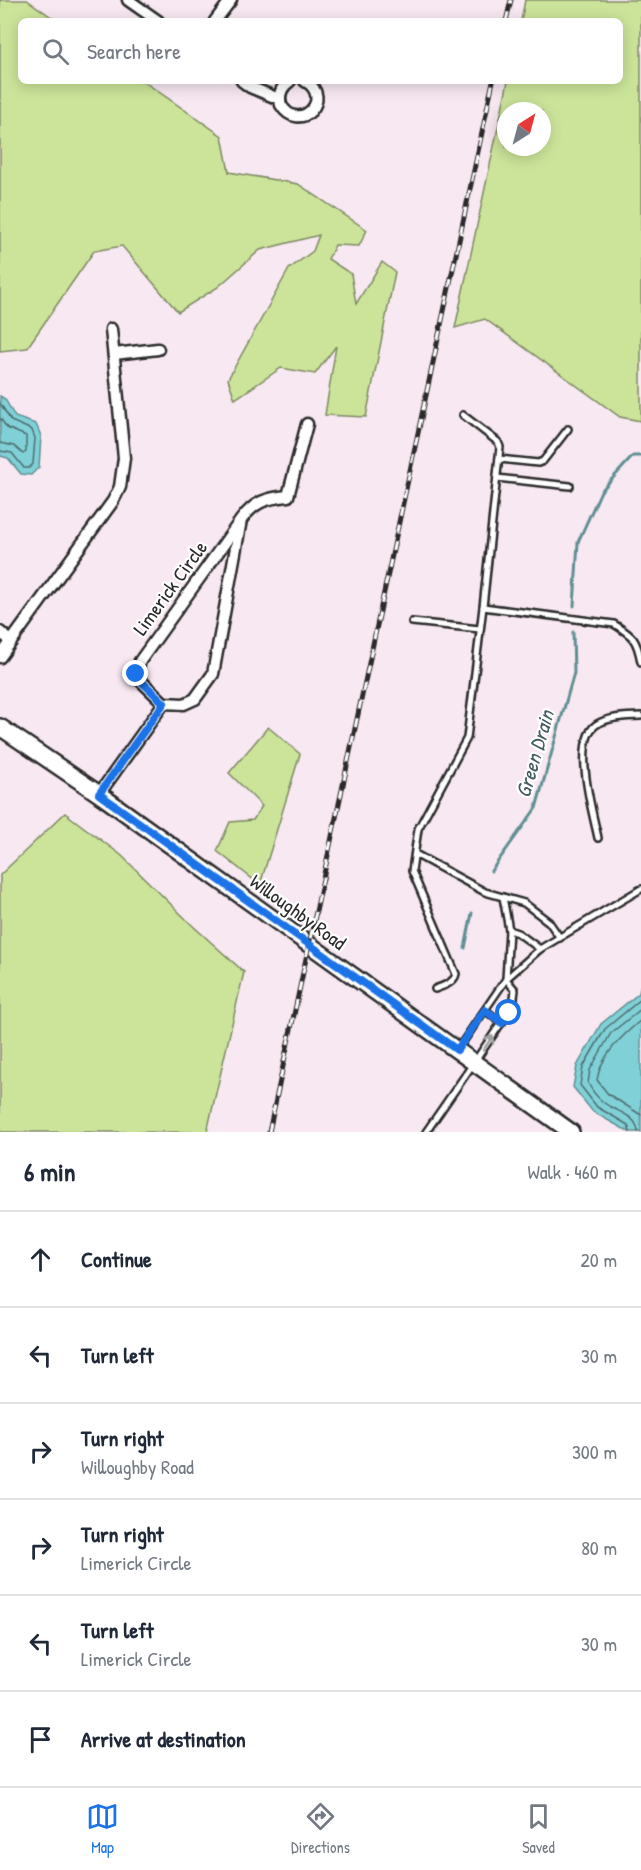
<!DOCTYPE html>
<html lang="en">
<head>
<meta charset="utf-8">
<style>
	body { margin:0; font-family:"Patrick Hand",sans-serif; background:#f2f2f3; color:#1f2937 }
	.compass { position:absolute; left:497px; top:102px; width:54px; height:54px; border-radius:50%; background:#fff; box-shadow:0 3px 15px #0003; rotate:36deg }
	.stop { position:absolute; width:18px; height:18px; margin:-14px; border:4px solid #1a73e8; border-radius:50%; background:#fff }
	.stop.end { background:#1a73e8; border-color:#fff; box-shadow:0 2px 6px #0008 }
	.list { margin:0; padding:0; list-style:none }
	h2 { display:flex; justify-content:space-between; align-items:center; height:78px; margin:0; padding:0 24px; font-size:26px }
	h2 small { font-size:20px; font-weight:400; color:#747a83 }
	.list li { display:grid; grid-template-columns:39px 1fr auto; gap:18px; align-items:center; box-sizing:border-box; height:96px; padding:0 24px; border-top:2px solid #e0e1e3 }
	.list b { display:block; font-size:22px; white-space:nowrap }
	.list p { margin:0; font-size:20px; white-space:nowrap; color:#747a83 }
	.list em { font-size:20px; font-style:normal; color:#747a83 }
	.icon { flex:none; width:33px; height:33px; fill:none; stroke:currentColor; stroke-width:2; stroke-linecap:round; stroke-linejoin:round }
	.map { position:relative; flex:none; width:641px; height:1132px; overflow:hidden }
	.search { position:absolute; background:#fff; box-shadow:0 3px 15px #0003; left:18px; right:18px; top:18px; height:66px; display:flex; align-items:center; gap:15px; box-sizing:border-box; padding:0 21px; border-radius:9px; color:#747a83; font-size:22px }
	.sheet { height:654px; background:#fff }
	nav { display:flex; justify-content:space-around; align-items:center; box-sizing:border-box; height:84px; border-top:2px solid #e0e1e3; background:#fff; font-size:16px; color:#747a83 }
	nav a { display:grid; justify-items:center; gap:3px }
	nav .on { color:#1a73e8 }
	.map>svg:first-child { display:block }
	.green { fill:#cce49a; stroke:#7c8862; stroke-width:1.5; fill-rule:evenodd }
	.water { fill:#80d1d7; stroke:#5e8f92; stroke-width:1.5 }
	.lines { fill:none; stroke-linecap:round; stroke-linejoin:round }
	.shore { stroke:#4d6d70; stroke-width:1.5 }
	.stream { stroke:#5e8f92; stroke-width:3 }
	.lane-casing { stroke:#2b2b2b; stroke-width:10 }
	.street-casing { stroke:#2b2b2b; stroke-width:15 }
	.secondary-casing { stroke:#2b2b2b; stroke-width:20 }
	.lane { stroke:#fff; stroke-width:5 }
	.street { stroke:#fff; stroke-width:10 }
	.secondary { stroke:#fff; stroke-width:15 }
	.rail-casing { stroke:#2b2b2b; stroke-width:5 }
	.rail { stroke:#fff; stroke-width:3; stroke-dasharray:9; stroke-linecap:butt }
	.oneway { stroke:#a0a0a0 }
	.route { stroke:#1a73e8; stroke-width:8 }
	.labels { text-anchor:middle; stroke-width:4.5; stroke-linejoin:round; paint-order:stroke }
	.street-label { font-size:20px; fill:#2b2b2b; stroke:#fff }
	.water-label { font-size:21px; font-style:italic; fill:#445d5f; stroke:#fff }
</style>
</head>
<body>
<div class="map">
<svg width="641" height="1132" viewBox="0 0 641 1132">
	<rect width="100%" height="100%" fill="#f8e8f2"/>
	<filter id="ink" filterUnits="userSpaceOnUse"><feTurbulence type="fractalNoise" baseFrequency=".0167" numOctaves="2"/><feDisplacementMap in="SourceGraphic" scale="12" xChannelSelector="R" yChannelSelector="G"/><feConvolveMatrix kernelMatrix="1 2 1 2 8 2 1 2 1" color-interpolation-filters="sRGB"/></filter>
	<g filter="url(#ink)">
		<g class="green">
			<path d="M0,0H27L57,21H21V81H143L222,136L229,172L298,184L367,230L359,246L335,245L328,259L351,274L356,304L382,262L395,272L366,417L325,415L336,346L315,374L281,368L235,399L228,379L289,269L313,251L319,235L260,250L218,287L178,312L122,246L94,251L27,348L0,351Z"/>
			<path d="M525,0H641V421L620,417L485,319L455,328L508,81H620V21H521ZM506,111H542V147H506Z"/>
			<path d="M268,727L300,754L260,885L217,851L230,822L253,820L262,806L229,773Z"/>
			<path d="M65,813L121,855L193,926L244,972L207,1132H0V875Z"/>
		</g>
		<g class="water">
			<path d="M0,396L5,399L15,417L36,424L41,436L39,467L31,475L21,474L8,458L0,456Z"/>
			<path d="M641,983V1132H629L593,1112L573,1087L577,1066L601,1024L639,993Z"/>
		</g>
		<g class="lines">
			<g class="shore">
				<path d="M0,403L11,421L32,430L35,438L33,464L29,468H24L12,453L0,451"/>
				<path d="M0,418L7,428L26,436V452L23,454L14,446L0,443"/>
				<path d="M641,1020C622,1036 601,1055 597,1080L608,1094L641,1115"/>
				<path d="M630,1132L628,1125L597,1107L580,1085L583,1067L605,1029L641,999"/>
				<path d="M638,1132C637,1114 615,1112 603,1102C597,1097 591,1089 588,1083L590,1070L611,1033L641,1009"/>
			</g>
			<g class="stream">
				<path d="M574,606L578,542L601,491L633,456H641"/>
				<path d="M491,871L536,808L574,673L573,632"/>
				<path d="M465,948L472,913"/>
			</g>
			<defs>
				<g id="lane">
					<path d="M463,415L498,442L500,447L483,607"/>
					<path d="M499,459L538,463L543,461L568,429"/>
					<path d="M497,478L570,486"/>
					<path d="M412,622L480,629"/>
					<path d="M598,838C593,813 570,737 599,723C611,717 628,716 641,716"/>
					<path d="M415,854L485,892L524,903L549,922L560,938"/>
					<path d="M509,930L518,933L540,949"/>
					<path d="M435,989C443,986 454,983 456,974L412,871L418,829L467,738L483,607L614,624C633,636 637,639 641,662"/>
					<path d="M485,1010L502,1023"/>
					<path d="M458,1049L506,979L540,949L641,889"/>
					<path d="M426,1132L513,1006L515,990L506,979L509,930L503,897"/>
				</g>
				<g id="street">
					<path d="M128,0L158,21"/>
					<path d="M215,21L231,0"/>
					<path d="M242,81L250,87L279,99"/>
					<path d="M290,81C281,87 278,95 281,105C299,135 335,98 305,81"/>
					<path d="M114,354L158,349"/>
					<path d="M241,520L213,674L195,699L184,704L164,703L139,679L136,674L140,661L241,520C254,502 266,498 288,496L307,424"/>
					<path d="M0,632L11,641"/>
					<path d="M0,657L113,501L120,487L124,458L111,329"/>
					<path d="M99,794L164,703"/>
				</g>
				<path id="secondary" d="M0,727L99,794L571,1132"/>
			</defs>
			<use href="#lane" class="lane-casing"/>
			<use href="#street" class="street-casing"/>
			<use href="#secondary" class="secondary-casing"/>
			<use href="#lane" class="lane"/>
			<use href="#street" class="street"/>
			<use href="#secondary" class="secondary"/>
			<defs>
				<g id="rail">
					<path d="M506,21L511,0"/>
					<path d="M269,1132L493,81"/>
				</g>
			</defs>
			<use href="#rail" class="rail-casing"/>
			<use href="#rail" class="rail"/>
		</g>
		<defs><path id="oneway-shaft" d="M-6 0H5M1.5-3L5.5 0L1.5 3" fill="none" stroke-width="1.6" stroke-linecap="round" stroke-linejoin="round" transform="scale(1.5)"/></defs>
		<use class="oneway" href="#oneway-shaft" transform="translate(488 1043) rotate(-56)"/>
	</g>
	<g class="lines" filter="url(#ink)">
		<path class="route" d="M136,674L139,679L164,703L99,794L457,1050L485,1010L502,1023L509,1013"/>
	</g>
	<g class="labels">
		<g class="street-label">
			<text transform="translate(170 588) rotate(-54)" y="7">Limerick Circle</text>
			<text transform="translate(298 912) rotate(36)" y="7">Willoughby Road</text>
		</g>
		<g class="water-label">
			<text transform="translate(535 754) rotate(-74)" y="7">Green Drain</text>
		</g>
	</g>
</svg>
<svg class="compass" viewBox="-18 -18 36 36"><path d="M0-13l5 13h-10z" fill="#e53935"/><path d="M0 13l5-13h-10z" fill="#747a83"/></svg>
<div class="stop" style="left:509px;top:1013px"></div>
<div class="stop end" style="left:136px;top:674px"></div>
<div class="search"><svg class="icon" aria-label="search" viewBox="0 0 24 24"><circle cx="10" cy="10" r="6"/><path d="M15 15l6 6"/></svg>Search here</div>
</div>
<section class="sheet">
<h2>6 min<small>Walk · 460 m</small></h2>
<ul class="list">
<li><svg class="icon" aria-label="ahead" viewBox="0 0 24 24"><path d="M12 20V5M6 11l6-6 6 6"/></svg><div><b>Continue</b></div><em>20 m</em></li>
<li><svg class="icon" aria-label="left" viewBox="0 0 24 24"><path d="M17 20v-9H6M10 6l-5 5 5 5"/></svg><div><b>Turn left</b></div><em>30 m</em></li>
<li><svg class="icon" aria-label="right" viewBox="0 0 24 24"><path d="M7 20v-9h11M14 6l5 5-5 5"/></svg><div><b>Turn right</b><p>Willoughby Road</p></div><em>300 m</em></li>
<li><svg class="icon" aria-label="right" viewBox="0 0 24 24"><path d="M7 20v-9h11M14 6l5 5-5 5"/></svg><div><b>Turn right</b><p>Limerick Circle</p></div><em>80 m</em></li>
<li><svg class="icon" aria-label="left" viewBox="0 0 24 24"><path d="M17 20v-9H6M10 6l-5 5 5 5"/></svg><div><b>Turn left</b><p>Limerick Circle</p></div><em>30 m</em></li>
<li><svg class="icon" aria-label="arrive" viewBox="0 0 24 24"><path d="M6 21V4h12l-3 4 3 4H6"/></svg><div><b>Arrive at destination</b></div></li>
</ul>
</section>
<nav>
<a class="on"><svg class="icon" aria-label="map" viewBox="0 0 24 24"><path d="M3 6l6-2 6 2 6-2v14l-6 2-6-2-6 2zM9 4v14M15 6v14"/></svg>Map</a>
<a><svg class="icon" aria-label="directions" viewBox="0 0 24 24"><path d="M12 3l9 9-9 9-9-9zM9 14v-3h6M13 9l2 2-2 2"/></svg>Directions</a>
<a><svg class="icon" aria-label="saved" viewBox="0 0 24 24"><path d="M7 4h10v16l-5-4-5 4z"/></svg>Saved</a>
</nav>
</body>
</html>
